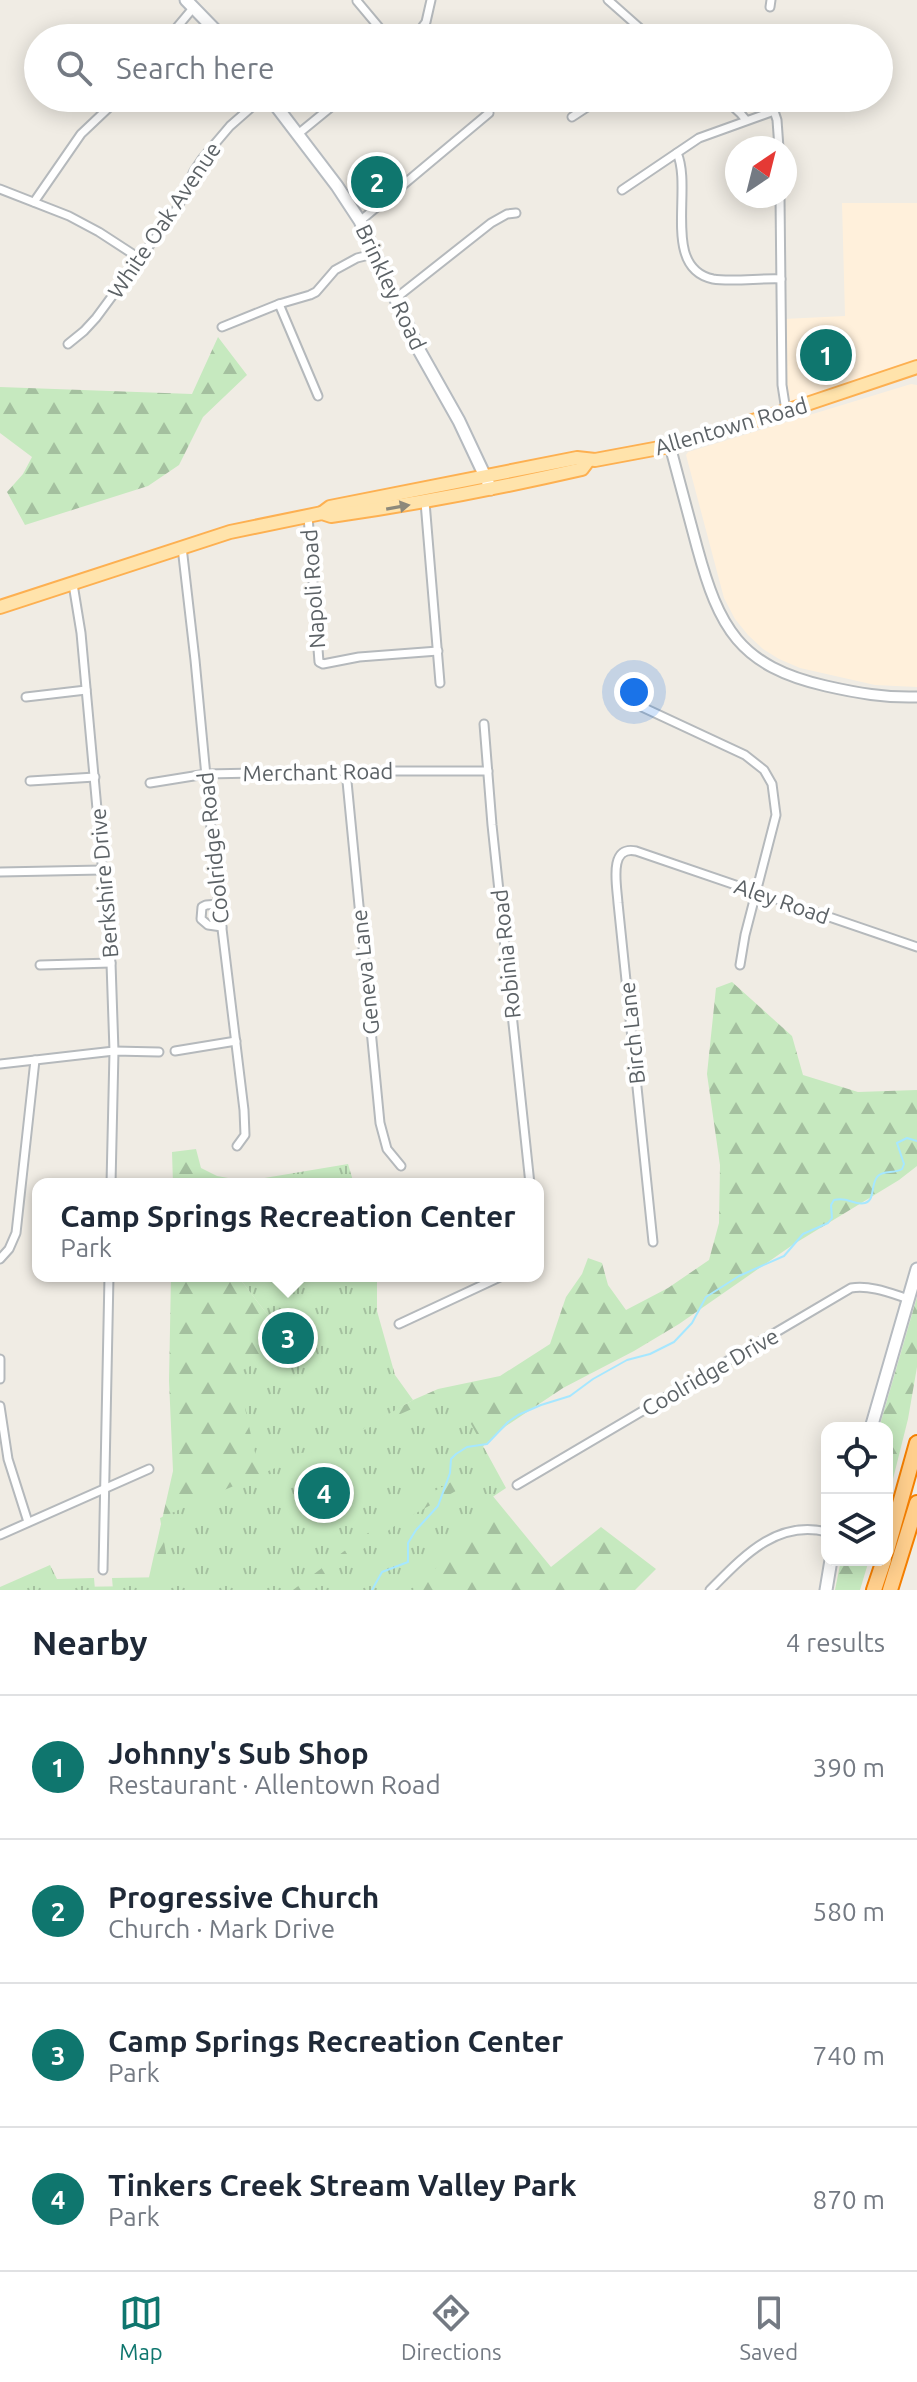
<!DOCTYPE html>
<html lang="en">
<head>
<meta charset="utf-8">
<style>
	body { margin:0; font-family:Ubuntu,sans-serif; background:#f2f2f3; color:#1f2937 }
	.controls { position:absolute; right:24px; bottom:24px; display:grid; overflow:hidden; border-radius:16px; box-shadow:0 4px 20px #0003 }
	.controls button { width:72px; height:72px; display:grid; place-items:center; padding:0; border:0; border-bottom:2px solid #e0e1e3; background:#fff; color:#1f2937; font:40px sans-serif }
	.compass { position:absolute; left:725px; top:136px; width:72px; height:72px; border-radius:50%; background:#fff; box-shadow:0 4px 20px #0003; rotate:35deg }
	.you { position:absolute; left:634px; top:692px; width:28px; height:28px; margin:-20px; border:6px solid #fff; border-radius:50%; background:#1a73e8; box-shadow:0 0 0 12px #1a73e833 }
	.badge { display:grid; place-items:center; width:52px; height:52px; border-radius:50%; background:#0f766e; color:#fff; font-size:26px; font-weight:700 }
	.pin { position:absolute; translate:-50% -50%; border:4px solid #fff; box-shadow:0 2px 8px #0006 }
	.popup { position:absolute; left:32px; top:1178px; width:512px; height:104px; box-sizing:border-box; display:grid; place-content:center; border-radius:16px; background:#fff; filter:drop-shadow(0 2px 6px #0005); font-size:26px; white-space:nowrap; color:#747a83 }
	.popup b { font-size:30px; color:#1f2937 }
	.popup::after { content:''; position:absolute; left:50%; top:100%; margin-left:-16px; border:16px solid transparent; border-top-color:#fff }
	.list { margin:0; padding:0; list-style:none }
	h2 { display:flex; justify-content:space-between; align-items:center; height:104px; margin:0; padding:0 32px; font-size:34px }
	h2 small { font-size:26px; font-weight:400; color:#747a83 }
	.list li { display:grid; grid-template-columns:52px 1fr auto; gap:24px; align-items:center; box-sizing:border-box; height:144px; padding:0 32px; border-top:2px solid #e0e1e3 }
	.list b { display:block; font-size:30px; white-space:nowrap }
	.list p { margin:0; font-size:26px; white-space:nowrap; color:#747a83 }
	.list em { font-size:26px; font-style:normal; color:#747a83 }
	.icon { flex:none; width:44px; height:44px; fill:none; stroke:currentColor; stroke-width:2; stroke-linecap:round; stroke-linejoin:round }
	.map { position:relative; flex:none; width:917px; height:1590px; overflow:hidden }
	.search { position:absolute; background:#fff; box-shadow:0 4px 20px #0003; left:24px; right:24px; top:24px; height:88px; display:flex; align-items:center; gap:20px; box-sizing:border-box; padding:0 28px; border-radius:44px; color:#747a83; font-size:30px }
	.sheet { height:680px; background:#fff }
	nav { display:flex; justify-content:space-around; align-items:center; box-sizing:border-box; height:112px; border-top:2px solid #e0e1e3; background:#fff; font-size:22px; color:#747a83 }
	nav a { display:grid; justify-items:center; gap:4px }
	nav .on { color:#0f766e }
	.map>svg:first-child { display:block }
	.commercial { fill:#fff0db }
	.forest { fill:url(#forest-firs) }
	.park { fill:url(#park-tufts) }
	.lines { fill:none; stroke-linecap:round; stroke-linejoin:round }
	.stream { stroke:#a6e7ff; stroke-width:2 }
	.minor-casing { stroke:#b5b9bc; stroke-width:11 }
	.tertiary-casing { stroke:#b5b9bc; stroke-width:13 }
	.secondary-casing { stroke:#b6bbc0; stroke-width:15 }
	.primary-casing { stroke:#fdb051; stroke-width:16 }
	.motorway-casing { stroke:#f57f00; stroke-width:18 }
	.minor { stroke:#fff; stroke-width:7 }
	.tertiary { stroke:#fff; stroke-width:9 }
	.secondary { stroke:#fff; stroke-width:11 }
	.primary { stroke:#ffe3ab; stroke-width:12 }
	.motorway { stroke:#ffcf8d; stroke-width:14 }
	.oneway { fill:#8d897b }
	.labels { text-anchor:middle; stroke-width:8; stroke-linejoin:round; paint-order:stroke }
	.street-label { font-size:22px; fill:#5c6266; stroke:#fff }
</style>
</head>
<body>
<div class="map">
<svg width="917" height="1590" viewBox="0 0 917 1590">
	<defs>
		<pattern id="forest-firs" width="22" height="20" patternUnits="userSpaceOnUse" patternTransform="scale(2)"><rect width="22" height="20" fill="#c6e9bf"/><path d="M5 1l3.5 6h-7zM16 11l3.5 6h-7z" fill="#a4c09f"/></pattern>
		<pattern id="park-tufts" width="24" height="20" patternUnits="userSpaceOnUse" patternTransform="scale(2)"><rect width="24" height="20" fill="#c6e9bf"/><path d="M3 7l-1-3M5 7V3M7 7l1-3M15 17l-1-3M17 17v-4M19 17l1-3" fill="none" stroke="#a4c09f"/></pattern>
	</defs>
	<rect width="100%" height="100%" fill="#f0ece4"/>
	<g class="commercial">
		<path d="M842,203H917V361L791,403L785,397L784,319L845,316Z"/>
		<path d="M911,384L917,385V687L875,685L800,668L779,659L763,649L748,635L735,619L724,598L686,455L688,452Z"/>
	</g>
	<g class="forest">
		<path d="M218,337L247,375L203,417L179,465L148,486L25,525L7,492L23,474L32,457L0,433V387L192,394Z"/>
		<path d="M732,982L792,1036L803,1075L858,1092L917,1090V1166L899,1180L794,1244L679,1324L634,1351L563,1388L506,1426L465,1462L551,1567L601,1527L656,1569L635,1590H42L62,1587L147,1586L173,1471L169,1381L171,1276H240V1279L273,1322L264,1359L322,1450L413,1400L438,1389L500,1376L550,1344L566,1297L582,1274L588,1258L602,1263L608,1285L626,1310L668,1288L709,1260L719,1223L720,1165L707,1074L716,988Z"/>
		<path d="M196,1149L201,1168L217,1176L245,1181V1184H173L172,1152Z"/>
		<path d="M917,1297V1367L908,1419L887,1503V1428H879Z"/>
		<path d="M841,1560H869L860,1590H835Z"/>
	</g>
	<g class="park">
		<path d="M348,1164L354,1184H245L246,1181Z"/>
		<path d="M240,1276H377V1311L395,1375L413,1400L350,1436L453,1391L506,1488L491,1498L460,1477L393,1514L293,1590H113L112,1578L170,1577L160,1518L312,1452L256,1457L237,1373L264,1359L273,1322L240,1279Z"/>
		<path d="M463,1487L493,1506L480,1532L446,1558L413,1590H307L400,1522Z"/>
		<path d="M50,1565L57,1579L94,1578L95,1590H0V1587Z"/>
	</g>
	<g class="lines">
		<path class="stream" d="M372,1590L382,1572L408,1562V1543L416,1530L438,1506L450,1473L451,1459L456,1454L467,1447L487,1444L508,1422L518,1415L541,1405L570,1396L593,1379L627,1360L650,1354L674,1342L692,1323L706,1297L739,1276L784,1256L803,1234L828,1223L832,1218L831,1205L834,1200C848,1196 854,1206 865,1203C876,1200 870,1183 878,1176C884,1170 894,1174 902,1169L904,1164L897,1143L907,1138L917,1141"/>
		<defs>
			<g id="minor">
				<path d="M608,0L651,38"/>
				<path d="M357,1L388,38"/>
				<path d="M770,7L771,0"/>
				<path d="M168,38L194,7"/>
				<path d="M414,38L426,22L431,0"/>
				<path d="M724,98L741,114L746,120"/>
				<path d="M774,111L777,120L779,148"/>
				<path d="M572,117L601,98"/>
				<path d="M298,134L342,98"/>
				<path d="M677,153C693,189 661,268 713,279C730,282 762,278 781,279"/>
				<path d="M0,189L69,216L99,232L139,258"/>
				<path d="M622,190L699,138L774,111L778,102L784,98"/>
				<path d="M780,196L782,385L786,411"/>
				<path d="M34,202L81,134L119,98"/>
				<path d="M360,221L489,113"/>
				<path d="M396,298L491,223L507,214L516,213"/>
				<path d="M279,304L318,396"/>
				<path d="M222,327L279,304L310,295L316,292L335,270L357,258L377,253"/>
				<path d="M68,344L84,331L96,318L178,207L194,171L202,159L230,126L262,98"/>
				<path d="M425,502L440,683"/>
				<path d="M308,516L319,662L323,664L359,657L438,651"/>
				<path d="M182,547L195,660L215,871L244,1110L245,1135L237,1146"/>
				<path d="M73,584L81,633L111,963L114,1051L111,1184"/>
				<path d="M26,697L86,690"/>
				<path d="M642,707L745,755L764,770L772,784L776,815L745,935L740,965"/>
				<path d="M484,724L492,825L530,1184"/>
				<path d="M346,771L380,1123L387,1149L401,1166"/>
				<path d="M30,781L95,777"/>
				<path d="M150,783L206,774L346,771H488"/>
				<path d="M0,872L102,870"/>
				<path d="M219,904L206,905L202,907L201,919L208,925L222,927"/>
				<path d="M40,965L111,963"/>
				<path d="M175,1051L236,1041"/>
				<path d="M0,1064L114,1051L159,1052"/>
				<path d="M653,1242L618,903C617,886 608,845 636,851L917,947"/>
				<path d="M0,1259L9,1249L16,1233L35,1060"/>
				<path d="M399,1324L502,1276"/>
				<path d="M0,1359V1379"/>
				<path d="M0,1406L8,1459L28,1522"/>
				<path d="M517,1485L851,1288C871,1285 890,1293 909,1299"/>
				<path d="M0,1535L149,1469"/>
				<path d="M103,1570L109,1276"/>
				<path d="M710,1590C742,1558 776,1519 827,1532"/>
			</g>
			<path id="tertiary" d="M670,446C679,479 688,513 697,547C719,628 739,666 826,686C857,693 885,698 917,697"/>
			<g id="secondary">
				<path d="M186,0L223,38"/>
				<path d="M270,98L337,186L360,221L419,350L459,421L491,489"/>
				<path d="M871,1428L917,1269"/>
				<path d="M826,1590L831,1560"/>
			</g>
			<g id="primary">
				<path d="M322,513L330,507L577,458L595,460L670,446L786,411L917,367"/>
				<path d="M0,607L230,532L322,513L331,516C416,504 499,488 582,469L588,461"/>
			</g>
			<g id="motorway">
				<path d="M887,1550L917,1443"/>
				<path d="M874,1590L884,1560"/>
				<path d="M890,1590L917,1503"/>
			</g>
		</defs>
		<use href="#minor" class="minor-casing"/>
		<use href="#tertiary" class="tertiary-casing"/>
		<use href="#secondary" class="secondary-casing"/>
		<use href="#primary" class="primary-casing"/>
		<use href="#motorway" class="motorway-casing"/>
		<use href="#minor" class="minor"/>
		<use href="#tertiary" class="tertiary"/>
		<use href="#secondary" class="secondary"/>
		<use href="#primary" class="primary"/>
		<use href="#motorway" class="motorway"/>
	</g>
	<defs><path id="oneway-solid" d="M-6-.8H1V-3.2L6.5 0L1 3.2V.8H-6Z" transform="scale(2)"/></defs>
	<use class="oneway" href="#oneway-solid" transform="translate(398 507) rotate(-10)"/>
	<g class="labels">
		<g class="street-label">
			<text transform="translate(164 220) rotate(-56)" y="8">White Oak Avenue</text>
			<text transform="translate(391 287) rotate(65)" y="8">Brinkley Road</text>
			<text transform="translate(731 426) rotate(-16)" y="8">Allentown Road</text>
			<text transform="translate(313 589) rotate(-94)" y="8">Napoli Road</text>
			<text transform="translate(318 772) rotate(-1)" y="8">Merchant Road</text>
			<text transform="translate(213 848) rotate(-96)" y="8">Coolridge Road</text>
			<text transform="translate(104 883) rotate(-95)" y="8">Berkshire Drive</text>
			<text transform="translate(782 901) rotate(19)" y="8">Aley Road</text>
			<text transform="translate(506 954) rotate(-96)" y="8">Robinia Road</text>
			<text transform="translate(365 972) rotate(-96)" y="8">Geneva Lane</text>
			<text transform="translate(632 1033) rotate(-96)" y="8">Birch Lane</text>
			<text transform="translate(710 1372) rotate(-30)" y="8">Coolridge Drive</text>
		</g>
	</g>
</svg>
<div class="controls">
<button><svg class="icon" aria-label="locate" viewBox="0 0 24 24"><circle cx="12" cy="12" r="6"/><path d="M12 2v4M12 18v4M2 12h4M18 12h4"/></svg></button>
<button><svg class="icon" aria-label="layers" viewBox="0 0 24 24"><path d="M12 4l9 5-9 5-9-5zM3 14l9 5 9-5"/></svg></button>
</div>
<svg class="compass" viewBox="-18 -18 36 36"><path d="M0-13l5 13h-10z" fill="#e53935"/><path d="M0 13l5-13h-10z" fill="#747a83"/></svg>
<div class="you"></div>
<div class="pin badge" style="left:826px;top:355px">1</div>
<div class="pin badge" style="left:377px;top:182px">2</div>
<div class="pin badge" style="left:288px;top:1338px">3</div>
<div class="popup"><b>Camp Springs Recreation Center</b>Park</div>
<div class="pin badge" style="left:324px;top:1493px">4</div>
<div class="search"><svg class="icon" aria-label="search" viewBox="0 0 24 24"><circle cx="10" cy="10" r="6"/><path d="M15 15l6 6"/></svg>Search here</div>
</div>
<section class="sheet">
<h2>Nearby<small>4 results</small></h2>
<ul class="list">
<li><span class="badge">1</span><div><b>Johnny's Sub Shop</b><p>Restaurant · Allentown Road</p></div><em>390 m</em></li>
<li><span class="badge">2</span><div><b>Progressive Church</b><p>Church · Mark Drive</p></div><em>580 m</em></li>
<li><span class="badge">3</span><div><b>Camp Springs Recreation Center</b><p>Park</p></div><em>740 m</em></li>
<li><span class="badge">4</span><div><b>Tinkers Creek Stream Valley Park</b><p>Park</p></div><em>870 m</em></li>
</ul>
</section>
<nav>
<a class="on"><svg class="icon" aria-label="map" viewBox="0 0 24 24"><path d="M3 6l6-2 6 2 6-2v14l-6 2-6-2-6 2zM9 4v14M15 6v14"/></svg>Map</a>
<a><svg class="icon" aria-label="directions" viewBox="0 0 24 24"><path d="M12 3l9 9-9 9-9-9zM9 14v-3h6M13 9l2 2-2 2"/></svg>Directions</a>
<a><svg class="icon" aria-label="saved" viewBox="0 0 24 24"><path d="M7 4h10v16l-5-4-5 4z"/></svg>Saved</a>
</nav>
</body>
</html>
